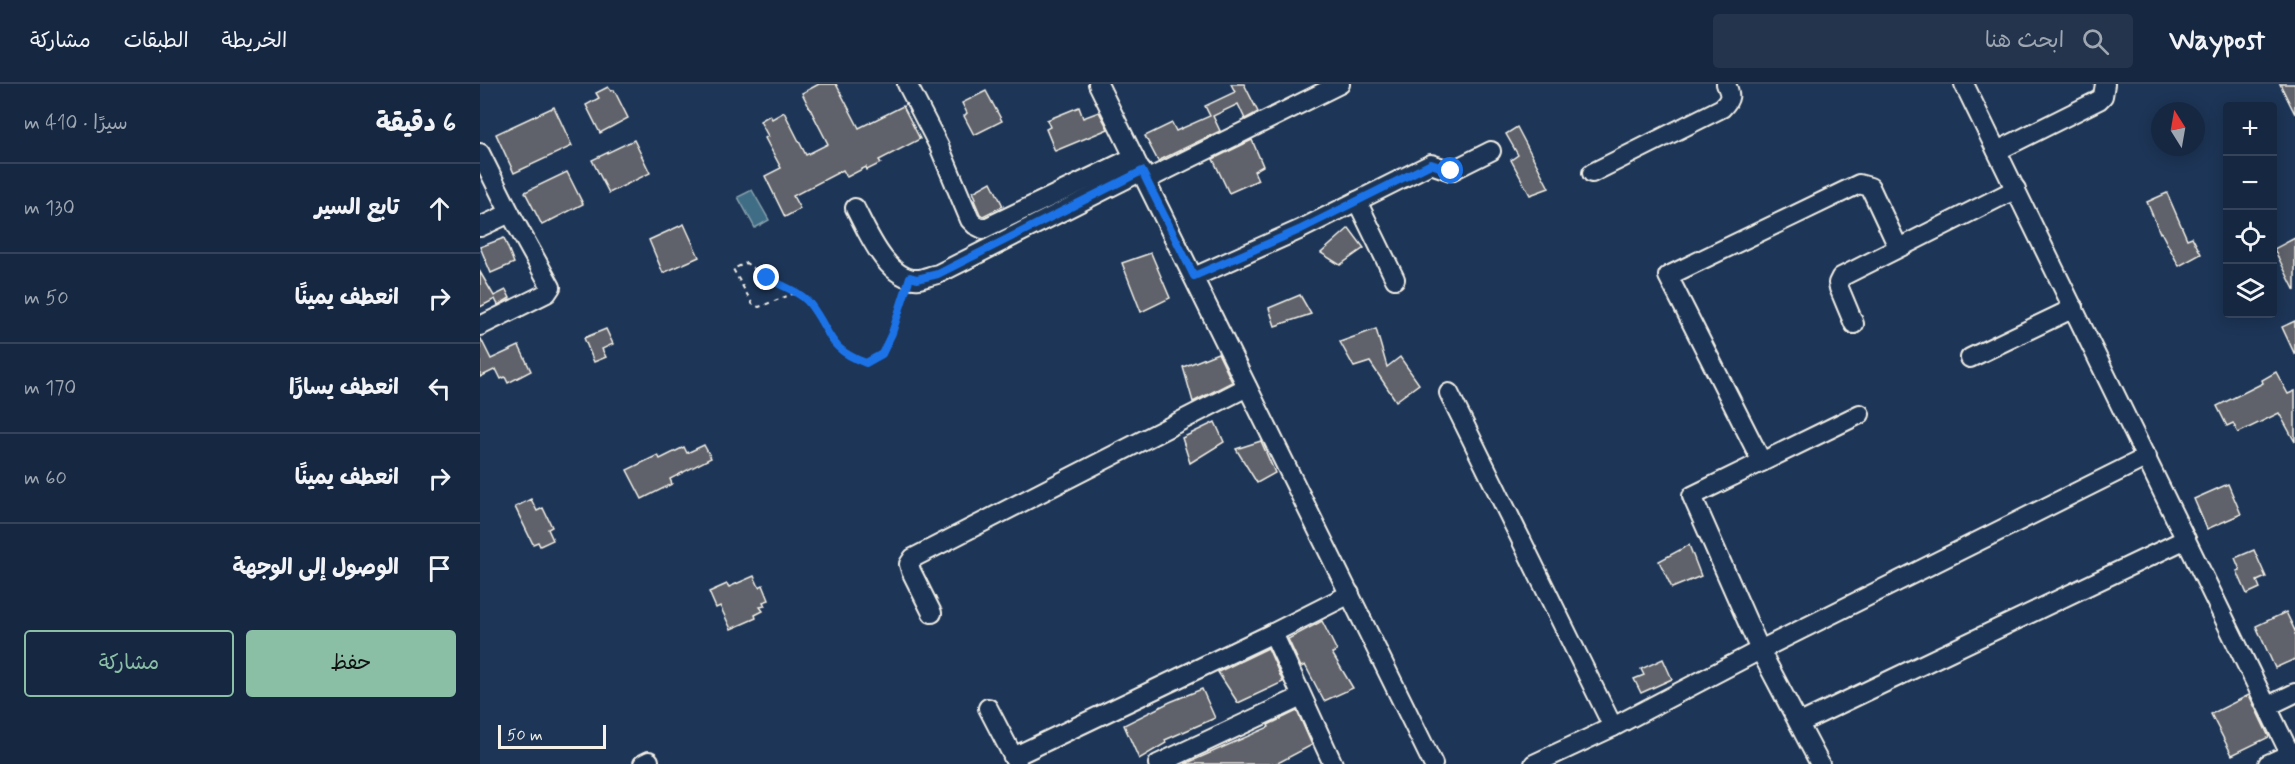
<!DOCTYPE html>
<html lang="ar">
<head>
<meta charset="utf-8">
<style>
	body { margin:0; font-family:Mynerve,"Playpen Sans Arabic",sans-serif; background:#23344c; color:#f1f3f6; direction:rtl }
	.controls { position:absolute; right:18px; top:18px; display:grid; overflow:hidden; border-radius:6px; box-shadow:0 3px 15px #0003 }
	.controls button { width:54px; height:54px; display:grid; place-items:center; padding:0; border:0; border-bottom:2px solid #35445a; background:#162841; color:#f1f3f6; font:30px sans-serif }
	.compass { position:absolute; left:1671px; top:18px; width:54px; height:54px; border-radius:50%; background:#162841; box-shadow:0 3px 15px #0003; rotate:349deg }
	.scale { position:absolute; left:18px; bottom:15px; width:108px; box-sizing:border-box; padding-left:6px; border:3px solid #f4f1e8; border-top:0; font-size:16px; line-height:21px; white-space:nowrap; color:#f4f1e8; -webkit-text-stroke:4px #1d3557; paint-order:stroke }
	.stop { position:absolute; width:18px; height:18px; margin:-14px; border:4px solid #1a73e8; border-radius:50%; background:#fff }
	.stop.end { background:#1a73e8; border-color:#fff; box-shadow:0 2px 6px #0008 }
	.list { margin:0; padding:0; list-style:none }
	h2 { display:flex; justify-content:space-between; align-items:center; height:78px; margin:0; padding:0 24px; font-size:26px }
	h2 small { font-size:20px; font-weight:400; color:#9ea6b1 }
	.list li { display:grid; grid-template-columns:39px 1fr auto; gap:18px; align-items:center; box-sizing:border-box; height:90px; padding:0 24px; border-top:2px solid #35445a }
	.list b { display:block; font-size:22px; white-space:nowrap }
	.list em { font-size:20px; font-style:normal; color:#9ea6b1 }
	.actions { display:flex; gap:12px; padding:18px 24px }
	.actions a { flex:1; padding:14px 0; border:2px solid #8abfa5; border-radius:6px; text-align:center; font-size:21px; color:#8abfa5 }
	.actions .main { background:#8abfa5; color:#111 }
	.icon { flex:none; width:33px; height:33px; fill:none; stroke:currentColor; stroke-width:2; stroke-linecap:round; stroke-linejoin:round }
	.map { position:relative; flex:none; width:1815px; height:680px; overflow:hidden; direction:ltr }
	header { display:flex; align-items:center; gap:36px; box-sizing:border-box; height:84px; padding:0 30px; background:#162841; border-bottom:2px solid #35445a }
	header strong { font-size:28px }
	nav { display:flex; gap:33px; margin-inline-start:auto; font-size:21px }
	.search { width:420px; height:54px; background:#23344c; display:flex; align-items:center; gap:15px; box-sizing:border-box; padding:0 21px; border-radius:6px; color:#9ea6b1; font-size:22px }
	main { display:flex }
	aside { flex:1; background:#162841 }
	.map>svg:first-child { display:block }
	.water { fill:#416d86; stroke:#89a2ad; stroke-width:1.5 }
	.building { fill:#5f626a; stroke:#f4f1e8; stroke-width:1.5 }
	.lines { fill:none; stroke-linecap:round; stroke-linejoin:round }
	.minor-casing { stroke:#f4f1e8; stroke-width:22 }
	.path { stroke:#f4f1e8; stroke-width:2; stroke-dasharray:4.5 4.5; stroke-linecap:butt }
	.minor { stroke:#1d3557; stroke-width:18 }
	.route { stroke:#1a73e8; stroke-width:8 }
</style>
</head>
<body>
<header>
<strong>Waypost</strong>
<div class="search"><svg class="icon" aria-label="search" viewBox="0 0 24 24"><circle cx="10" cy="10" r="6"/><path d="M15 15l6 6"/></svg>ابحث هنا</div>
<nav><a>الخريطة</a><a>الطبقات</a><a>مشاركة</a></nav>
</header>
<main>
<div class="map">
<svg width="1815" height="680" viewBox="0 0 1815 680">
	<rect width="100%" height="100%" fill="#1d3557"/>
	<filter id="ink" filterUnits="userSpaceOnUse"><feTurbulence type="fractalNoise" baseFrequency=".0167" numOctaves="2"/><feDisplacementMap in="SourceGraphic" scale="12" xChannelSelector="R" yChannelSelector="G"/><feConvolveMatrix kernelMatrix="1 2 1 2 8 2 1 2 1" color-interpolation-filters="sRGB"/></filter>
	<g filter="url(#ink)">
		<path class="water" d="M272,106L289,136L275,144L258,113Z"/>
		<g class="building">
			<path d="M339,0H356L379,44L423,22L440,55L399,76L401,79L387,86L386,83L367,93L363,86L313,112L320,125L305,133L285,92L301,84L285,54L288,52L280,37L290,31L292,35L304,28L326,71L348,60L322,9Z"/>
			<path d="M751,0H764L778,28L765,35L758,20L733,32L740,47L678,77L665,52L692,39L696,47L730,32L725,22L755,8Z"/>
			<path d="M1800,0H1815V30Z"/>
			<path d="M128,3L131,7L134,6L148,34L120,49L106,21L119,14L116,9Z"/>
			<path d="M506,7L522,37L494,51L484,32L487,29L482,19Z"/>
			<path d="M74,23L92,62L34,89L16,50Z"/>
			<path d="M599,23L603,34L619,28L628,45L575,67L566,45L570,43L567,36Z"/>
			<path d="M1037,43L1069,104L1050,111L1031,76L1038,71L1026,50Z"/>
			<path d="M154,56L170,89L129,109L112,76Z"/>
			<path d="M772,56L783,82L774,87L778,96L749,109L733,75Z"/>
			<path d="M87,88L103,120L62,141L45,108Z"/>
			<path d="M511,98L523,122L503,132L500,130L494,116L496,114L493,108Z"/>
			<path d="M1687,109L1707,155L1712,153L1721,170L1699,182L1681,148L1680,149L1667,118Z"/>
			<path d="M204,140L219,173L183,189L169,156Z"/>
			<path d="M869,144L884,164L860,181L841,169Z"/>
			<path d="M24,154L34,179L11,189L0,163Z"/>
			<path d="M1815,154V207L1794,165Z"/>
			<path d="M671,169L690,214L661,228L642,179Z"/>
			<path d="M0,188L14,212L26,206L30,214L18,221L15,215L0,223Z"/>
			<path d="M820,211L831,230L795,242L789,224Z"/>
			<path d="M1815,237V271L1802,243Z"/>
			<path d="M126,245L133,260L122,265L126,273L114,278L104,254Z"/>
			<path d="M896,245L907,283L920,273L939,300L916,317L890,278L874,283L860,258Z"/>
			<path d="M0,253L11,275L39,262L51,287L28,299L25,293L21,295L16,285L0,293Z"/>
			<path d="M738,269L752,298L713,318L703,283Z"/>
			<path d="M1796,288L1808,310L1815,307V358L1799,329L1758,349L1753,339L1747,342L1737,322L1783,299L1782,296Z"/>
			<path d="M735,338L744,358L710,379L702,354Z"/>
			<path d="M781,357L795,389L777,399L756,365Z"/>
			<path d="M224,361L231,374L190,395L192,400L162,415L147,386L178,371L180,375L204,363L207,369Z"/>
			<path d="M1748,400L1761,430L1727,445L1714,415Z"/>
			<path d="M51,415L57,427L63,424L72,443L68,445L73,456L60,462L58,458L53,460L35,423Z"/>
			<path d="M1209,461L1221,492L1192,504L1179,477Z"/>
			<path d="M1774,466L1786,493L1777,497L1780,504L1767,510L1757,487L1760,486L1755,474Z"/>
			<path d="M274,492L279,503L283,501L289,516L283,518L285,522L280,523L283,527L275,531L276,534L251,545L240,522L236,524L229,508L247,500L249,503Z"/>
			<path d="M1806,528L1815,547V575L1795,584L1776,542Z"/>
			<path d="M842,537L857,567L852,569L873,604L844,617L825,581L821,583L808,555Z"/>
			<path d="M788,564L803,598L758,619L738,588Z"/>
			<path d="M1183,575L1192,595L1161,609L1154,595L1164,591L1161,585Z"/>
			<path d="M722,605L735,634L685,656L686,659L659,675L644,641L690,618Z"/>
			<path d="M1769,611L1789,653L1752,671L1731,630Z"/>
			<path d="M817,627L832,661L796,680H705L789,643L788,641Z"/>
		</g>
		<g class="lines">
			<defs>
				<g id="minor">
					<path d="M427,0L459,62L490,136L495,141L503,145L654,73"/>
					<path d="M618,0L953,680"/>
					<path d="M1484,0L1815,680"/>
					<path d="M1517,67L1619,16L1623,12L1625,0"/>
					<path d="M0,69L30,129L71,203L67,209L0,242"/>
					<path d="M1112,89L1242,24C1251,15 1251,11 1246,0"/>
					<path d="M666,96L860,0"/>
					<path d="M877,117L915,195"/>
					<path d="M375,124C387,147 408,198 439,195C445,194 452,191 458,190L662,87"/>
					<path d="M0,143L30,129"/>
					<path d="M714,193L819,146L951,80L971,87L1011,67"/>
					<path d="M1374,240L1359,204L1358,199L1361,193L1536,105"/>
					<path d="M1490,274L1594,224"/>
					<path d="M969,309L1133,643"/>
					<path d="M1282,378L1188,192L1379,100L1390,103L1418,163"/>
					<path d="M452,529L431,487L429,480L433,474L767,303"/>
					<path d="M793,549L853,680"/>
					<path d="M1788,622L1815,609"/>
					<path d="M508,624L537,680"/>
					<path d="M1320,639L1706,455"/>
					<path d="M533,673L793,549L870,510"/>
					<path d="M163,680L169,677"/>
					<path d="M678,680L821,613"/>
					<path d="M1054,680L1133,643L1280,566L1667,373"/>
					<path d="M1340,680L1280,566L1212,412L1380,330"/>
					<path d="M1788,680L1810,670"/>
				</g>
			</defs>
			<use href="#minor" class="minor-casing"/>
			<path class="path" d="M315,209L279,223L273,221L253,185L266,179L287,194L315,209L329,218L351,256L367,272L386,279L402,270L412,249L425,210"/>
			<use href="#minor" class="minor"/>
		</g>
	</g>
	<g class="lines" filter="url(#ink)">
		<path class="route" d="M287,194C300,201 321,208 330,220C352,249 347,265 386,279L402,270L412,249L430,193L437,195L458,190L662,87L714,192L819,146L951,80L971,87"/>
	</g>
</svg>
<div class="controls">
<button>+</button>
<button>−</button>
<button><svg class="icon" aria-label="locate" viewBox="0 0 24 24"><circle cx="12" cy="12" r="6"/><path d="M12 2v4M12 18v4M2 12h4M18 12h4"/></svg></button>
<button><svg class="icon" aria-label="layers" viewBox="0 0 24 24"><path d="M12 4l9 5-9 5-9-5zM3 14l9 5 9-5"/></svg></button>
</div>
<svg class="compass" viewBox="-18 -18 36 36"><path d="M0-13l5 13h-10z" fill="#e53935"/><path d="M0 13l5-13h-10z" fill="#9ea6b1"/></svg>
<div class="scale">50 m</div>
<div class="stop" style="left:971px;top:87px"></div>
<div class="stop end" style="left:287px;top:194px"></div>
</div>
<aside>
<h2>6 دقيقة<small>سيرًا · 410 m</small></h2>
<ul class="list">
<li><svg class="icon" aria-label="ahead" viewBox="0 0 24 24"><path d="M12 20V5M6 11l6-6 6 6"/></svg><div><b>تابع السير</b></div><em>130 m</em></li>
<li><svg class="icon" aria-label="right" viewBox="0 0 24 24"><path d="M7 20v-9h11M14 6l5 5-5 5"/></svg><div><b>انعطف يمينًا</b></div><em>50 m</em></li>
<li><svg class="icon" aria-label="left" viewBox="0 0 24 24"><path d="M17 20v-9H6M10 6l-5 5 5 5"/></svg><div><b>انعطف يسارًا</b></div><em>170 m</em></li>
<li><svg class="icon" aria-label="right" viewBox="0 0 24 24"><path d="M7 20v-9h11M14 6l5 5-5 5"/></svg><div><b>انعطف يمينًا</b></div><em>60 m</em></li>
<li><svg class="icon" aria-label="arrive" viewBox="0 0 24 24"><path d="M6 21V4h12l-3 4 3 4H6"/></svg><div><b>الوصول إلى الوجهة</b></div></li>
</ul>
<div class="actions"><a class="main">حفظ</a><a>مشاركة</a></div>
</aside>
</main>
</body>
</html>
